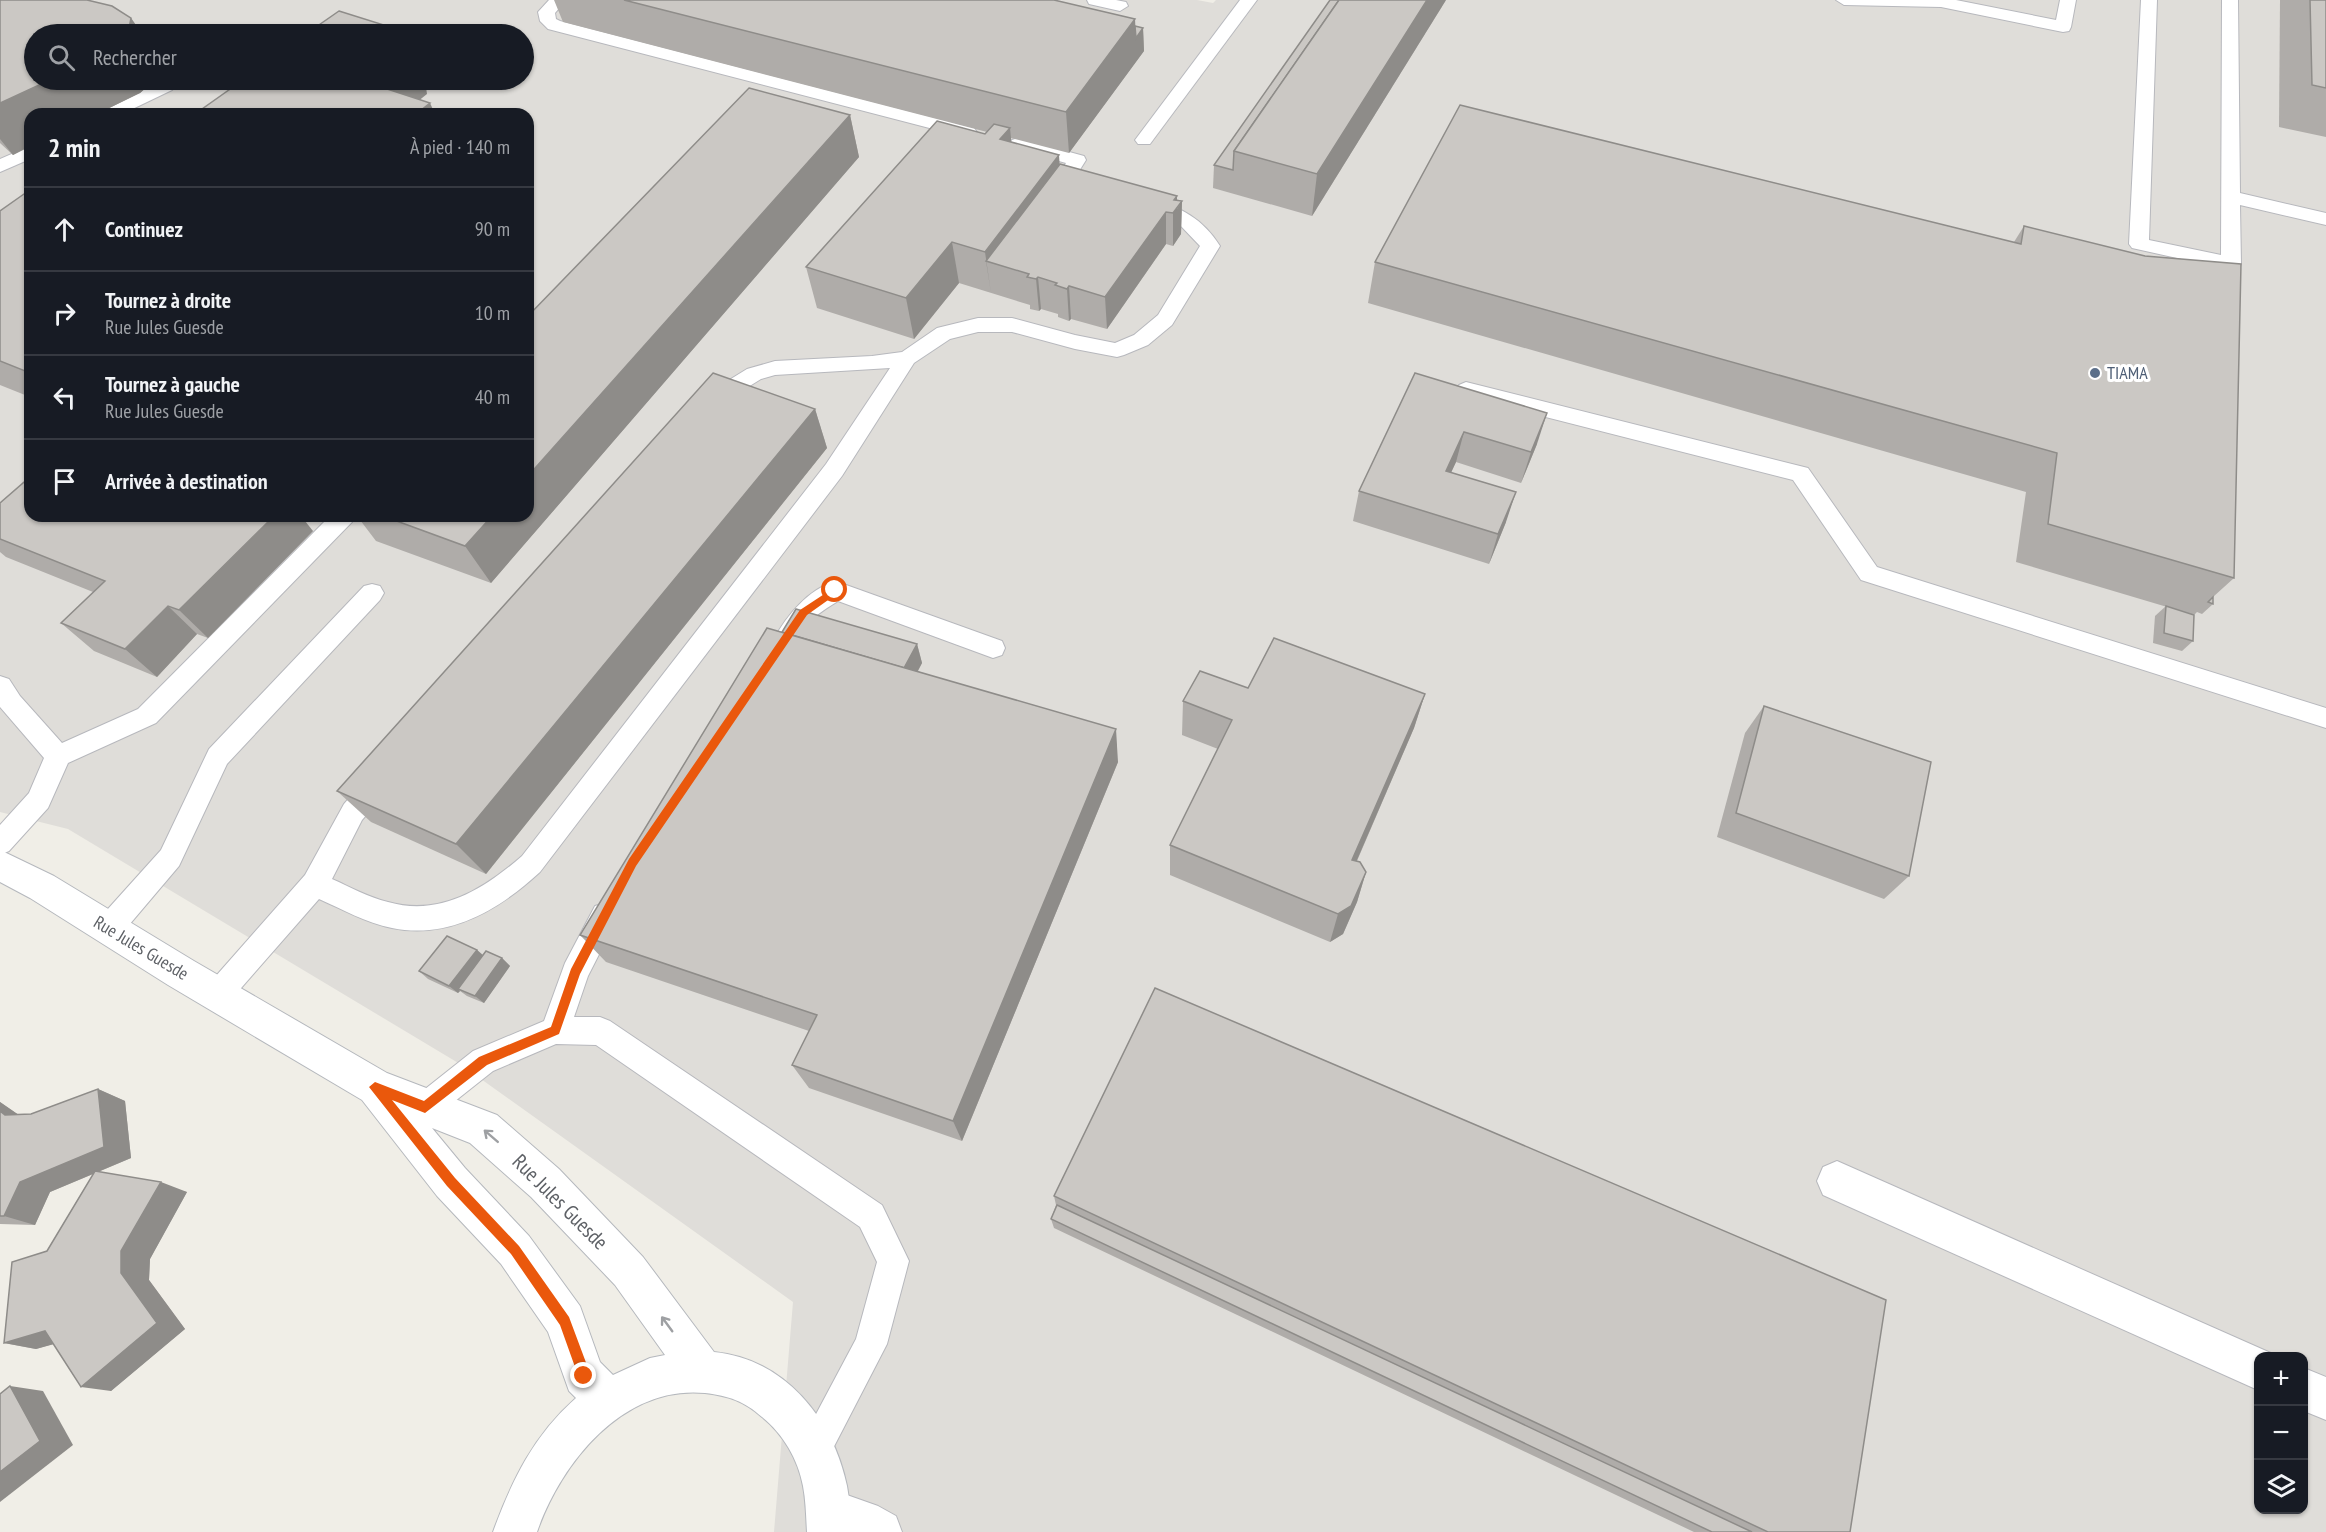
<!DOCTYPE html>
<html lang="fr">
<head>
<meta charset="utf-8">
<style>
	body { margin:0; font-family:"PT Sans Narrow",sans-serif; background:#242831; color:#f1f3f6 }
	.controls { position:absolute; right:18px; bottom:18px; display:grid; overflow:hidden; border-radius:12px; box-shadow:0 2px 4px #0004 }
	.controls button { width:54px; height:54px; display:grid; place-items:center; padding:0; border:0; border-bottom:2px solid #363941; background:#171b24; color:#f1f3f6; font:30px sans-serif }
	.stop { position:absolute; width:18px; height:18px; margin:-14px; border:4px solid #ea580c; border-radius:50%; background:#fff }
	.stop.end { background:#ea580c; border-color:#fff; box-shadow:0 2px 6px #0008 }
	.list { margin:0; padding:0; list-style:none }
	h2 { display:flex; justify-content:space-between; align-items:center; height:78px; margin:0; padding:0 24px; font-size:26px }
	h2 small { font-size:20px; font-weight:400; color:#9ea1a6 }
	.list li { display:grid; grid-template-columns:39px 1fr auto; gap:18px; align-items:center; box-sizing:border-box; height:84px; padding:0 24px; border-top:2px solid #363941 }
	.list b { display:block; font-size:22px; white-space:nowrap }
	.list p { margin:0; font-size:20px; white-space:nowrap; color:#9ea1a6 }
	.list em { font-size:20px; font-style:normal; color:#9ea1a6 }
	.icon { flex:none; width:33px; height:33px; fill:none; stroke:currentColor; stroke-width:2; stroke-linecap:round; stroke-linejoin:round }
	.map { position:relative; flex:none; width:2326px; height:1532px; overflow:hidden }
	.search { position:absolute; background:#171b24; box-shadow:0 2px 4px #0004; left:24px; top:24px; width:510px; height:66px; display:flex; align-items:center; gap:15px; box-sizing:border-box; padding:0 21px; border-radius:33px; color:#9ea1a6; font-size:22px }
	.panel { position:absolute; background:#171b24; box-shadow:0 2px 4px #0004; left:24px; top:108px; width:510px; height:414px; border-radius:18px }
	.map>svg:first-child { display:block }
	.industrial { fill:#dfddd9; fill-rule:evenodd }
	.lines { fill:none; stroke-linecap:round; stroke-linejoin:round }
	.lane-casing { stroke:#b7b8bd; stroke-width:2 }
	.street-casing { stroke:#b7b8bd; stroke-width:2 }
	.secondary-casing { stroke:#b5b8bd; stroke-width:2 }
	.lane { fill:#fff; fill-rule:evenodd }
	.street { fill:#fff; fill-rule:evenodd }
	.secondary { fill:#fff; fill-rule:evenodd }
	.wall { fill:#afaca9 }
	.shaded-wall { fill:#8e8c89 }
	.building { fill:#cbc8c4; stroke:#8e8c89; stroke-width:1.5 }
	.oneway { stroke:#9ea0a3 }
	.route { fill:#ea580c }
	.service-dot { fill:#5c6f8a; stroke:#fff; stroke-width:2 }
	.labels { text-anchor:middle; stroke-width:6; stroke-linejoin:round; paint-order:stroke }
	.service-label { font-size:18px; fill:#4e5e75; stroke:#fff; text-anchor:start }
	.street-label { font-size:18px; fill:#5e6166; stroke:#fff }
	.near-street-label { font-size:21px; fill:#5e6166; stroke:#fff }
</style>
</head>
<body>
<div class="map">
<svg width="2326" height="1532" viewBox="0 0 2326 1532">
	<rect width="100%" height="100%" fill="#f0eee7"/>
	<path class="industrial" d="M0,0H1197L1213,3L1216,0H2326V1532H774L793,1302L460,1064L68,829L0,812ZM34,34H524V80H34ZM30,114H528V516H30ZM2258,1356H2304V1510H2258Z"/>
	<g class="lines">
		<defs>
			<g id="lane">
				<path d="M549,0H566L555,13L556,19L560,21L974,128L977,132L974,136L968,138L548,29L540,21L538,12Z"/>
				<path d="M1087,0H1116L1126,2L1128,6L1120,11L1089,4Z"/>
				<path d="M1240,0H1257L1150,144H1138L1135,140Z"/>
				<path d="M1836,0H1956L2056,20L2060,0H2076L2071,27L2069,31L2063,32L1941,7L1844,5Z"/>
				<path d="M2141,0H2157L2149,240L2221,255L2222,0H2238L2240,193L2326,213V225L2240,205L2241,264L2238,269L2231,270L2132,248L2129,244Z"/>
				<path d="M163,80H181L172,90L122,114H99L102,110Z"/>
				<path d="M1018,138L1084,156L1086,160L1076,176L1091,181L1093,185L1091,189C1080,192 1062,187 1056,179L1066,163L1012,148L1009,144L1012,140Z"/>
				<path d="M30,146V159L0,172V159Z"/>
				<path d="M1151,199C1181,207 1203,219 1220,246L1172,325L1148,345L1124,355L1117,357L1075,349L1012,332H978L950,339L914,363L842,476L540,872C500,909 449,940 392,928C366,923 342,909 319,899L228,1003L218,1007L208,1003L204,994L208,985L305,875L344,804L369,775L378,772L387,775L391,783L387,791L362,820L332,879C350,887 368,897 388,902C440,917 484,889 522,856L826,464L890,368L775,375L761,379L727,400L721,407L713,410L705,407L702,402L713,390L747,369L775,361L872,356L902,352L937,328L978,318H1012L1075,335L1115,343L1134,335L1158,315L1200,246L1178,223L1144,209L1142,205L1144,201Z"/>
				<path d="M1466,382L1808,468L1877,567L2326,708V728L1861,580L1793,480L1459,395L1455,390L1459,385Z"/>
				<path d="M330,516H355L352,522L156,723L68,763L48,808L9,851L0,855V825L29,793L44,758L0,707V676L9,679L20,696L62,743L138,709Z"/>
				<path d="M835,581L1002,641L1005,648L1002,655L993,658L838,601C829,607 818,613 811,621C801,634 797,652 778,646L774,639C787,615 808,590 835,581Z"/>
				<path d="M372,584L380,586L384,593L380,600L227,764L179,866L118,938L108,942L98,938L94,929L98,920L161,850L209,749L364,586Z"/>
				<path d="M605,903L615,906L619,915L588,976L574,1017H600L610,1021L882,1205L909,1261L887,1344L827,1460L815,1465L803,1460L798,1448L856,1339L877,1262L860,1227L596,1045L556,1044L493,1071L435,1117L425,1122L415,1117L410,1107L415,1097L473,1051L544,1021L565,963L595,906Z"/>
			</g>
			<g id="street">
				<path d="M1837,1161L2273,1354L2274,1356H2258V1390L1823,1195L1817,1181L1823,1167Z"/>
				<path d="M2304,1368L2326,1377V1420L2304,1411Z"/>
				<path d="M830,1489L878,1506L896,1516L902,1532H827L814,1527L808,1511L814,1495Z"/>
			</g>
			<path id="secondary" d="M0,850L54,876L194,961L387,1073L497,1115L559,1169L643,1257L714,1352C785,1359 833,1419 847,1486C850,1501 850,1517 851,1532H807C806,1517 806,1501 803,1486C798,1459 783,1434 762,1417C744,1401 729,1396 705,1393C623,1385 561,1463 537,1532H493C512,1480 534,1435 576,1398L569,1391L548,1332L501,1264L437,1196L362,1100L168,985L30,898L0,882ZM432,1128L470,1143L531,1197L615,1285L665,1355L650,1358L613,1375L600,1362L580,1306L529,1236L465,1168Z"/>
		</defs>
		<use href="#lane" class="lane-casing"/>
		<use href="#street" class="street-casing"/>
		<use href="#secondary" class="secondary-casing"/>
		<use href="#lane" class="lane"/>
		<use href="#street" class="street"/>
		<use href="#secondary" class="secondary"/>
	</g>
	<g class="wall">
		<path d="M0,0L131,18L142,34H34V80H155L140,93L13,155L0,143Z"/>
		<path d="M554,0H1054L1135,19V26L1143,28L1144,51L1069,153L1011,138V142L1060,164L1182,201L1181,234L1173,246L1166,244L1107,329L1071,319L1069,321L1058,317V314L1041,309L1039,311L1030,309V305L959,283L914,339L817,308L806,267L987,132L563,22Z"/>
		<path d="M1446,0L1312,216L1213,188L1214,165Z"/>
		<path d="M2280,0H2326V137L2279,127Z"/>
		<path d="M850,115L859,157L491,583L376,541L357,516H528Z"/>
		<path d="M30,196V397L0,385V211Z"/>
		<path d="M2024,226L2234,578L2213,597V604L2202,614L2197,612L2194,615L2016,562L2026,492L1368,303L1375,262L2014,242Z"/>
		<path d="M1415,373L1537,444L1521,483L1456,462L1451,472L1506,522L1489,564L1353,521L1359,491Z"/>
		<path d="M815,409L827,448L486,874L371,822L337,791Z"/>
		<path d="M0,503L313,531L208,638L197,634L157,677L94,651L61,623L93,592L6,557L0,552Z"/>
		<path d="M2166,606L2193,641L2182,651L2153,643L2155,616Z"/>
		<path d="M782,632L917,644L922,663L918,671L1118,762L962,1141L809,1088L792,1065L809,1031L606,962L580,935Z"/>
		<path d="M1248,688L1425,694L1414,728L1357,861L1366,872L1357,902L1343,934L1330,942L1170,875V845L1218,749L1182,735L1183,701Z"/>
		<path d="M1764,706L1909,876L1884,899L1717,837L1745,733Z"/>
		<path d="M477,950L483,955L502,958L510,966L484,1003L467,996L460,991L458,993L428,979L419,971Z"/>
		<path d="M98,1089L125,1101L131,1158L98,1172L187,1192L150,1259L149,1280L185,1329L111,1391L53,1344L36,1349L4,1343L47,1251L93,1174L50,1192L35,1225L0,1224V1102L17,1114H31Z"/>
		<path d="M1054,1196L1850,1532H1694L1054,1228L1051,1219L1056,1205Z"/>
	</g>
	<g class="shaded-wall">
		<path d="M1427,0H1446L1312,216L1317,174Z"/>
		<path d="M131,18L142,34H128Z"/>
		<path d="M1135,19L1136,38L1143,28L1144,51L1069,153L1066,112Z"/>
		<path d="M50,80H155L140,93L97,114H30V146L13,155L0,139V103Z"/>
		<path d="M370,80H425L427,94L402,114L366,82Z"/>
		<path d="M430,103L435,114H416Z"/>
		<path d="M850,115L859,157L491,583L465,546L492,516H528V476Z"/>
		<path d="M1010,128L1014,170L1000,139Z"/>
		<path d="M1059,155L1062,197L986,261L991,293L985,252Z"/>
		<path d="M1177,196V209L1182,201L1181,234L1173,246V213L1174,200Z"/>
		<path d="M1166,212V244L1107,329L1105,297Z"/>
		<path d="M952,242L959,283L914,339L906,298Z"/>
		<path d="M1038,277L1041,309L1039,311L1036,279Z"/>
		<path d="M1069,286L1071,319L1069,321L1067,289Z"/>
		<path d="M815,409L827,448L486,874L456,844Z"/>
		<path d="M1547,413L1537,444L1521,483L1531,452Z"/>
		<path d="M1464,432L1456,462L1438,501L1446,471Z"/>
		<path d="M1516,492L1506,522L1489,564L1498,534Z"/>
		<path d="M274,516H301L313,531L208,638L179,610Z"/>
		<path d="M168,606L197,634L157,677L125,649Z"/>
		<path d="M917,644L922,663L903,698L898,680Z"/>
		<path d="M1425,694L1414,728L1344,890L1352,860Z"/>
		<path d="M1116,729L1118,762L962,1141L953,1121Z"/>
		<path d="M1366,872L1357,902L1343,934L1330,942L1338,914Z"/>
		<path d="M477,950L486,958L458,989L460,991L458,993L449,986Z"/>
		<path d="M502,958L510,966L484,1003L475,996Z"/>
		<path d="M98,1089L125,1101L131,1158L50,1192L35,1225L4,1216L20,1182Z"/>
		<path d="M0,1102L35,1126L5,1115L0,1111Z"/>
		<path d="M161,1182L187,1192L150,1259L149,1280L185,1329L111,1391L81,1387L121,1273V1251Z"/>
		<path d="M45,1331L76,1338L36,1349L4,1343Z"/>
		<path d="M10,1386L43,1391L73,1445L0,1502V1472Z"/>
	</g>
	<g class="building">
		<path d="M0,0H87L112,6L131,18L128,34H34V80H50L0,103Z"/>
		<path d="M624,0H1054L1135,19L1066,112Z"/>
		<path d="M1330,0H1339L1234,151L1233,170L1214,165Z"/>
		<path d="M1339,0H1427L1317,174L1234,151Z"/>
		<path d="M2310,0H2326V88L2312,85Z"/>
		<path d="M339,11L403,31L404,34H306Z"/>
		<path d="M1135,26L1143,28L1136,38Z"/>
		<path d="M243,80H370L366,82L430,103L416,114H195Z"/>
		<path d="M749,88L850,115L528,476V316Z"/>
		<path d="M1460,105L2021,244L2024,226L2145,256L2241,264L2234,578L2048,524L2057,453L1375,262Z"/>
		<path d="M937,121L985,134L994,124L1010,128L1000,139L1059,155L985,252L952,242L906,298L806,267Z"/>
		<path d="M1060,164L1177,196L1174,200L1182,201L1173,213L1166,212L1105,297L1069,286L1067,289L1055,285L1057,283L1038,277L1036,279L1027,277L1029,274L986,261Z"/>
		<path d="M24,194L30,196V373L0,361V211Z"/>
		<path d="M713,373L815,409L456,844L337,791Z"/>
		<path d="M1415,373L1547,413L1531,452L1464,432L1446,471L1516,492L1498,534L1359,491Z"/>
		<path d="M30,477V516H274L179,610L168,606L125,649L61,623L105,581L0,539V503Z"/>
		<path d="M383,516H492L465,546Z"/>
		<path d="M2213,597V604L2208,602Z"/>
		<path d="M2166,606L2194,615L2193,641L2164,633Z"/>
		<path d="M796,609L917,644L904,668L782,632Z"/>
		<path d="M767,628L1116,729L953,1121L792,1065L817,1015L580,935Z"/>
		<path d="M1274,638L1425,694L1352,860L1360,862L1366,872L1351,906L1338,914L1170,845L1232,720L1183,701L1200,671L1248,688Z"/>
		<path d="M1764,706L1931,762L1909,876L1736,813Z"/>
		<path d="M447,936L477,950L449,986L419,971Z"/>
		<path d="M486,951L502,958L475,996L458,989Z"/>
		<path d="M1155,988L1886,1300L1850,1532H1768L1054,1196Z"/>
		<path d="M98,1089L104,1147L20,1182L4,1216H0V1111L5,1115L31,1114Z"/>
		<path d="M95,1171L161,1182L121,1251V1273L157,1323L81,1387L45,1331L4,1343L12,1262L47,1251Z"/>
		<path d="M1057,1205L1752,1532H1712L1051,1219Z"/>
		<path d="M10,1386L40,1441L0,1472V1394Z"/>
	</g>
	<defs><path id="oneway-shaft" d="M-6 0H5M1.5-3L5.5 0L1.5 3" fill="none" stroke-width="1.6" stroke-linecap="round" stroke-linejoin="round" transform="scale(1.5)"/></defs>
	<g class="oneway">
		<use href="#oneway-shaft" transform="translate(491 1136) rotate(-139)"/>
		<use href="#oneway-shaft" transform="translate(667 1324) rotate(-126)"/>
	</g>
	<path class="route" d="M835,587L838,588V593L807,615L636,866L580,974L559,1034L487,1065L425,1113L392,1100L455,1178L519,1246L569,1317L591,1376L589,1381L584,1382L580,1381L560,1325L511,1254L447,1186L369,1087L375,1082L424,1101L479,1057L551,1027L571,969L629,859L800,610Z"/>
	<circle class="service-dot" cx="2095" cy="373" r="6"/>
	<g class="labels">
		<g class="service-label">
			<text x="2107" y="379">TIAMA</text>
		</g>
		<g class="street-label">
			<text transform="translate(141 948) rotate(31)" y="6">Rue Jules Guesde</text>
		</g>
		<g class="near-street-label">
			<text transform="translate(560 1202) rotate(45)" y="7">Rue Jules Guesde</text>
		</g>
	</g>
</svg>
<div class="controls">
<button>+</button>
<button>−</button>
<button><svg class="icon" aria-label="layers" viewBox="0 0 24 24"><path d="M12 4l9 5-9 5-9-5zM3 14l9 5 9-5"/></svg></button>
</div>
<div class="stop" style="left:835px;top:590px"></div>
<div class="stop end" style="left:584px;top:1376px"></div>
<div class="search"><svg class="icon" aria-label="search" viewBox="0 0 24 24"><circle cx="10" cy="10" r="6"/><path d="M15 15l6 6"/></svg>Rechercher</div>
<section class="panel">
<h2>2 min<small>À pied · 140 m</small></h2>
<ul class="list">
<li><svg class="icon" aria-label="ahead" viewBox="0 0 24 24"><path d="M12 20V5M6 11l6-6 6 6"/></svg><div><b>Continuez</b></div><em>90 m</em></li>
<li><svg class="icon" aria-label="right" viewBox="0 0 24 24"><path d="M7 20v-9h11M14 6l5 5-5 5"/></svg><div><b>Tournez à droite</b><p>Rue Jules Guesde</p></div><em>10 m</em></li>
<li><svg class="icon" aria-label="left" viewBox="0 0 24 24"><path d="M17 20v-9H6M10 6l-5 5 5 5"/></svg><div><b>Tournez à gauche</b><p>Rue Jules Guesde</p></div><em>40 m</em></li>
<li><svg class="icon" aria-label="arrive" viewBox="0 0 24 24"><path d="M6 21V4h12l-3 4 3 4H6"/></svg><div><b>Arrivée à destination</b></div></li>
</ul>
</section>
</div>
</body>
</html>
